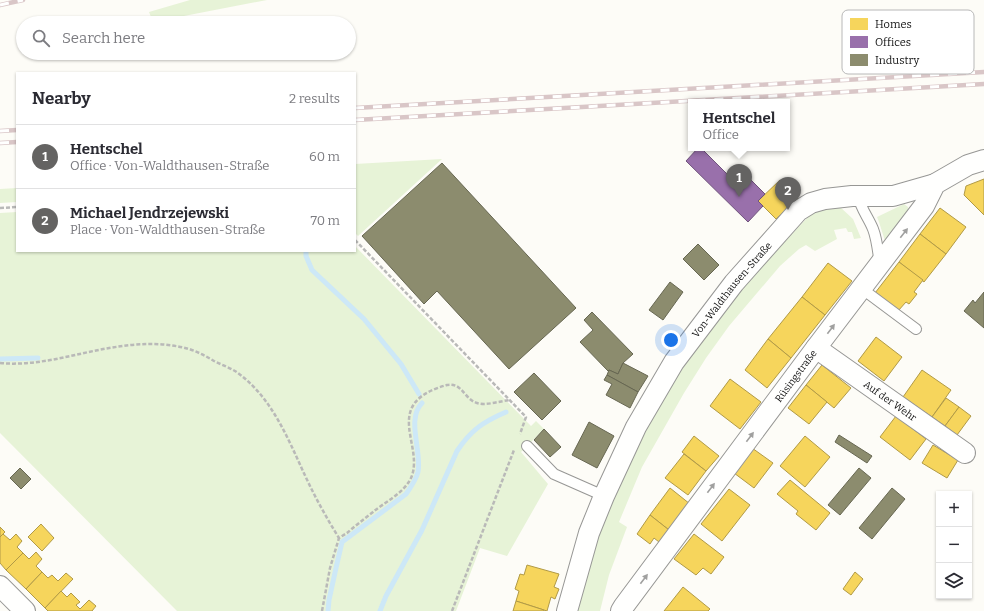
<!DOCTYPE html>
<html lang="en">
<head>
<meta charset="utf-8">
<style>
	body { margin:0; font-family:Bitter,serif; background:#f2f2f3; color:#2b2b33 }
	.controls { position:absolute; right:12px; bottom:12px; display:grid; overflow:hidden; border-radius:0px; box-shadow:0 1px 3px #0004 }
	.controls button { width:36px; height:36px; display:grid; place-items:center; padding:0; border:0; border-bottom:1px solid #e1e1e2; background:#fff; color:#2b2b33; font:20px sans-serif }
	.you { position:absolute; left:671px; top:340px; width:14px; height:14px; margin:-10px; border:3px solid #fff; border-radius:50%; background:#1a73e8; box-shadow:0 0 0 6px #1a73e833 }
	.badge { display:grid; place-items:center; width:26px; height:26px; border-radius:50%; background:#646362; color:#fff; font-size:13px; font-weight:700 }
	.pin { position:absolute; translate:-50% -33px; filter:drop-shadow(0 1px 2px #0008) }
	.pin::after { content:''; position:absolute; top:21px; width:14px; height:12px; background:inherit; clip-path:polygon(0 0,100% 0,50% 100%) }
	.popup { position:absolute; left:688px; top:99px; width:102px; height:52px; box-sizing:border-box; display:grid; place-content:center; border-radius:0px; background:#fff; filter:drop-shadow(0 1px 3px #0005); font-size:13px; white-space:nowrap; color:#7c7c81 }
	.popup b { font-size:15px; color:#2b2b33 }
	.popup::after { content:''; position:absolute; left:50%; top:100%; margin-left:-8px; border:8px solid transparent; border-top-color:#fff }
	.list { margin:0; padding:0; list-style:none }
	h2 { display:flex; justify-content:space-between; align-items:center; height:52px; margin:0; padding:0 16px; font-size:17px }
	h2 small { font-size:13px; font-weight:400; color:#7c7c81 }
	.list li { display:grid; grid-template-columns:26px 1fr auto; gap:12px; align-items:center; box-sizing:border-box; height:64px; padding:0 16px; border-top:1px solid #e1e1e2 }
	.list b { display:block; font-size:15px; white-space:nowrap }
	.list p { margin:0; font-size:13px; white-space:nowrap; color:#7c7c81 }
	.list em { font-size:13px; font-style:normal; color:#7c7c81 }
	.icon { flex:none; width:22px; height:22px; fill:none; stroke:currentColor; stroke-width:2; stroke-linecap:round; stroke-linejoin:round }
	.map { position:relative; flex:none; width:984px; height:611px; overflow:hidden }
	.search { position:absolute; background:#fff; box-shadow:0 1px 3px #0004; left:16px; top:16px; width:340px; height:44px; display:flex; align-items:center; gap:10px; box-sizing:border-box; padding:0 14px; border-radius:22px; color:#7c7c81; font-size:15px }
	.panel { position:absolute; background:#fff; box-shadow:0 1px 3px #0004; left:16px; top:72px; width:340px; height:180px; border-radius:0px }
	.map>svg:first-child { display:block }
	.green { fill:#e7f3d7 }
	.homes { fill:#f6d55c; stroke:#b19a46 }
	.offices { fill:#9970ab; stroke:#70547d }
	.industry { fill:#8c8c6e; stroke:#676752 }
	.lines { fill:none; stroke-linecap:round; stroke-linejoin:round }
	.stream { stroke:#cde8f7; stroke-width:5 }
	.service-casing { stroke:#979795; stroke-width:12 }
	.minor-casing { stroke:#979795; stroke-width:22 }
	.path { stroke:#b9b9b8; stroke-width:2.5; stroke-dasharray:4 2; stroke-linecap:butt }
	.service { stroke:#fffffe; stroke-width:10 }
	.minor { stroke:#fffffe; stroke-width:20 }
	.rail-casing { stroke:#d9c6c7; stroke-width:4.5 }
	.rail { stroke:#fff; stroke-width:3; stroke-dasharray:9; stroke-linecap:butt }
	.oneway { fill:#a0a09f }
	.labels { text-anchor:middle; stroke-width:4; stroke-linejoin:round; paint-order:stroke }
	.street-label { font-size:10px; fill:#111; stroke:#fff }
	.key { fill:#fff; stroke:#b8b8b8; stroke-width:1 }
	.key-label { font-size:11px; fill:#111 }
</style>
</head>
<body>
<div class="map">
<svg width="984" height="611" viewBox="0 0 984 611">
	<rect width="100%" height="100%" fill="#fdfcf7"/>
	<g class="green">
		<path d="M190,0H267L153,22L149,12Z"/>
		<path d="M442,159L358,236L355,233V164Z"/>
		<path d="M17,188V202L0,203V189Z"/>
		<path d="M904,204L908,207V212L885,241L879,222L877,217Z"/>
		<path d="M839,206L853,219L861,238L854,239L852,232H848L846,228L834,230L837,239L815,251L806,245L799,249L780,266L729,326L706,358L684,393L642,467L619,522L627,527L609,575L600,611H577C584,583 592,554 602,527C629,453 670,382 717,319C745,282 777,250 808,217L816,211Z"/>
		<path d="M17,212V251H355V246L531,426L536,421L544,429L521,452L548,484L507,556L480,548L456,611H177L0,433V213Z"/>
	</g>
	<g class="homes">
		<path d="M984,179V215L964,195L966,186Z"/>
		<path d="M780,180L798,198L776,219L758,201Z"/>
		<path d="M940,208L966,227L946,254L920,234Z"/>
		<path d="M920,234L946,254L924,282L899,262Z"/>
		<path d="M899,262L923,280L914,292L917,294L909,304L906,302L898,311L875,293Z"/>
		<path d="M828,263L852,281L825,315L802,297Z"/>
		<path d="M802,297L825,315L791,358L768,339Z"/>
		<path d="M876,337L902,357L884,381L858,361Z"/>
		<path d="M768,339L791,358L767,388L745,370Z"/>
		<path d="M822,365L851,388L834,408L806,385Z"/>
		<path d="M922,370L951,390L932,417L903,397Z"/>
		<path d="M730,379L761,402L740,429L710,406Z"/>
		<path d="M806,385L827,402L809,424L788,408Z"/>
		<path d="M946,398L959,407L945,426L932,417Z"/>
		<path d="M959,407L971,416L957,435L945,426Z"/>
		<path d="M896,416L926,439L910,460L880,437Z"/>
		<path d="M694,436L719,456L706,471L682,452Z"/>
		<path d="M805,436L830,457L805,487L780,466Z"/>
		<path d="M933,445L958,460L947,478L922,463Z"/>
		<path d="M752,448L773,463L754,488L734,473Z"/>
		<path d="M684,454L706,471L688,495L665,478Z"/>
		<path d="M790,480L830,513L816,530L796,514L798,511L777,494Z"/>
		<path d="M670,488L690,504L669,530L650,515Z"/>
		<path d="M729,489L750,505L722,541L701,524Z"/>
		<path d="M650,515L669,530L659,542L654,538L650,544L637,534Z"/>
		<path d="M41,524L54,538L42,551L28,537Z"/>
		<path d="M0,527L5,532L0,537Z"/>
		<path d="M3,534L10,540L16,534L22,541L17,547L23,553L6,570L0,563V537Z"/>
		<path d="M694,534L724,557L711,574L703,568L696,575L674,559Z"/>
		<path d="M36,552L42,559L36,566L42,572L26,589L6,570L23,553L29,559Z"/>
		<path d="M527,565L559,574L554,587L559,589L555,599L551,597L547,611L516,601L519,591L515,589L520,574L524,575Z"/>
		<path d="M42,572L48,578L52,575L58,581L66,573L73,579L45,608L26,589Z"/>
		<path d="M855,572L863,579L851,595L843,589Z"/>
		<path d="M683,587L710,609L708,611H664Z"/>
		<path d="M61,591L67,597L71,593L80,602L76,605L80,609L89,600L96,606L92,611H48L45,608Z"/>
		<path d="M516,601L544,610V611H513Z"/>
	</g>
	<path class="offices" d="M698,148H701L737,184L746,175L765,194L758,201L763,206L748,222L686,161Z"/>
	<g class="industry">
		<path d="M442,163L576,308L509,369L437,291L424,304L362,236Z"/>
		<path d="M698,244L719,265L704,280L683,259Z"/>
		<path d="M670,282L683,292L663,320L649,310Z"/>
		<path d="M984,292V328L964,311L973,300L975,303Z"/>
		<path d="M592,312L633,354L623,363L618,374L609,370L608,371L580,342L593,330L584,320Z"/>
		<path d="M623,363L648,376L638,392L607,375L609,370L618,374Z"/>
		<path d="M534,373L561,401L542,420L514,392Z"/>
		<path d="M607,375L638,392L630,408L606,395L612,384L604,380Z"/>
		<path d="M589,422L614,436L597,468L572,455Z"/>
		<path d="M544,429L561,447L550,457L534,440Z"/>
		<path d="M839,435L872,456L867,463L835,442Z"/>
		<path d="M20,468L31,479L21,489L10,478Z"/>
		<path d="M859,468L871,478L840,515L828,505Z"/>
		<path d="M892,488L905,499L872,539L859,528Z"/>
	</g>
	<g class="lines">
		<g class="stream">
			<path d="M306,251V256L312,270L364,319L401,364L419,394"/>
			<path d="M0,359L38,358"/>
			<path d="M328,611L329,600L336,568L342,542L406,494C411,487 416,480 418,472C422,451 406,419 422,403"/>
			<path d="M380,611L386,596L422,530L457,451C471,430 483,422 506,412"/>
		</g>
		<defs>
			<g id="service">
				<path d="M858,196C861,209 868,217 873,229C877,239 878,252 880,264"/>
				<path d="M861,288L916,329"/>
				<path d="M527,446L554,474L604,496"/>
			</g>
			<g id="minor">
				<path id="s1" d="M816,348L965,453"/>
				<path d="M0,586L25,611"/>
				<path id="s2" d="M567,611L589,533L604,496L636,427L674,362L734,283L798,211L811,203L825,199L852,196H893L935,184"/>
				<path id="s3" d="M621,611L624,606L816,348L924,206L935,184L968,165L984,160"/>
			</g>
		</defs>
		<use href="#service" class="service-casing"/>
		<use href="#minor" class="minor-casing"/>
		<g class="path">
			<path d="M0,208L17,207"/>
			<path d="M355,240L526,417L520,434"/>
			<path d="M0,363C42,367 81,351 123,346C144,343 168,343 189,349C198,352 206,356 214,361C222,365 231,368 238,373C277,402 291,448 312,490C320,506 329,522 339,538L347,533C355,526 364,519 373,512C385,502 404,493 411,478C423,451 393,417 422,396C429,391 439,387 447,385C462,382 464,399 477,403C486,406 500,401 510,400"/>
			<path d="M322,611L330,568L339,538"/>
			<path d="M452,611L514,450"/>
		</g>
		<use href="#service" class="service"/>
		<use href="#minor" class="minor"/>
		<defs>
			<g id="rail">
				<path d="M0,5L23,0"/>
				<path d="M355,108L984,72"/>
				<path d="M355,120L984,84"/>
				<path d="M0,131L17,130"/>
				<path d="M0,143L17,142"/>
			</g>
		</defs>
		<use href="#rail" class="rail-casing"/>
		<use href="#rail" class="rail"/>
	</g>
	<defs><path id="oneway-solid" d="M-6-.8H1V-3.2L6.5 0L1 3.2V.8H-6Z"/></defs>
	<g class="oneway">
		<use href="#oneway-solid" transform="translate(904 233) rotate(-52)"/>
		<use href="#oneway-solid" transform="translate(831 329) rotate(-53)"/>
		<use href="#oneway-solid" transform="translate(750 437) rotate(-53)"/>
		<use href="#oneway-solid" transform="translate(711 488) rotate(-53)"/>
		<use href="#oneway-solid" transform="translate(644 579) rotate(-53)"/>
	</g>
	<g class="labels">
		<g class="street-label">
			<text dy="4" stroke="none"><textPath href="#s2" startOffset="365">Von-Waldthausen-Straße</textPath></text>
			<text dy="4" stroke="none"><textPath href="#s3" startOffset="293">Rüsingstraße</textPath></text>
			<text dy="4" stroke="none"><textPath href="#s1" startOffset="91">Auf der Wehr</textPath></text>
		</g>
	</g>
	<rect x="842" y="10" width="132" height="64" rx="6" class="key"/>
	<rect x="850" y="18" width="18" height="12" fill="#f6d55c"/>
	<rect x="850" y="36" width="18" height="12" fill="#9970ab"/>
	<rect x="850" y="54" width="18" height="12" fill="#8c8c6e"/>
	<g class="key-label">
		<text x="875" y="28">Homes</text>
		<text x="875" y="46">Offices</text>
		<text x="875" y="64">Industry</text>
	</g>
</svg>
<div class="controls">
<button>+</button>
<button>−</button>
<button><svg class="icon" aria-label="layers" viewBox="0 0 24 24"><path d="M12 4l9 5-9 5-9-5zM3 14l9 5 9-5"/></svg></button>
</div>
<div class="you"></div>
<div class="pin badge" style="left:739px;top:197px">1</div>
<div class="popup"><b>Hentschel</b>Office</div>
<div class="pin badge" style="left:788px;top:210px">2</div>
<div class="search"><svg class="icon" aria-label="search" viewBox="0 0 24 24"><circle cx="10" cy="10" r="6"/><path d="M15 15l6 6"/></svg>Search here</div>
<section class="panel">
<h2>Nearby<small>2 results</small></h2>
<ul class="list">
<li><span class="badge">1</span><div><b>Hentschel</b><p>Office · Von-Waldthausen-Straße</p></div><em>60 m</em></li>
<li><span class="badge">2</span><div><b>Michael Jendrzejewski</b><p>Place · Von-Waldthausen-Straße</p></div><em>70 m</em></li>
</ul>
</section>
</div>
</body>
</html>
